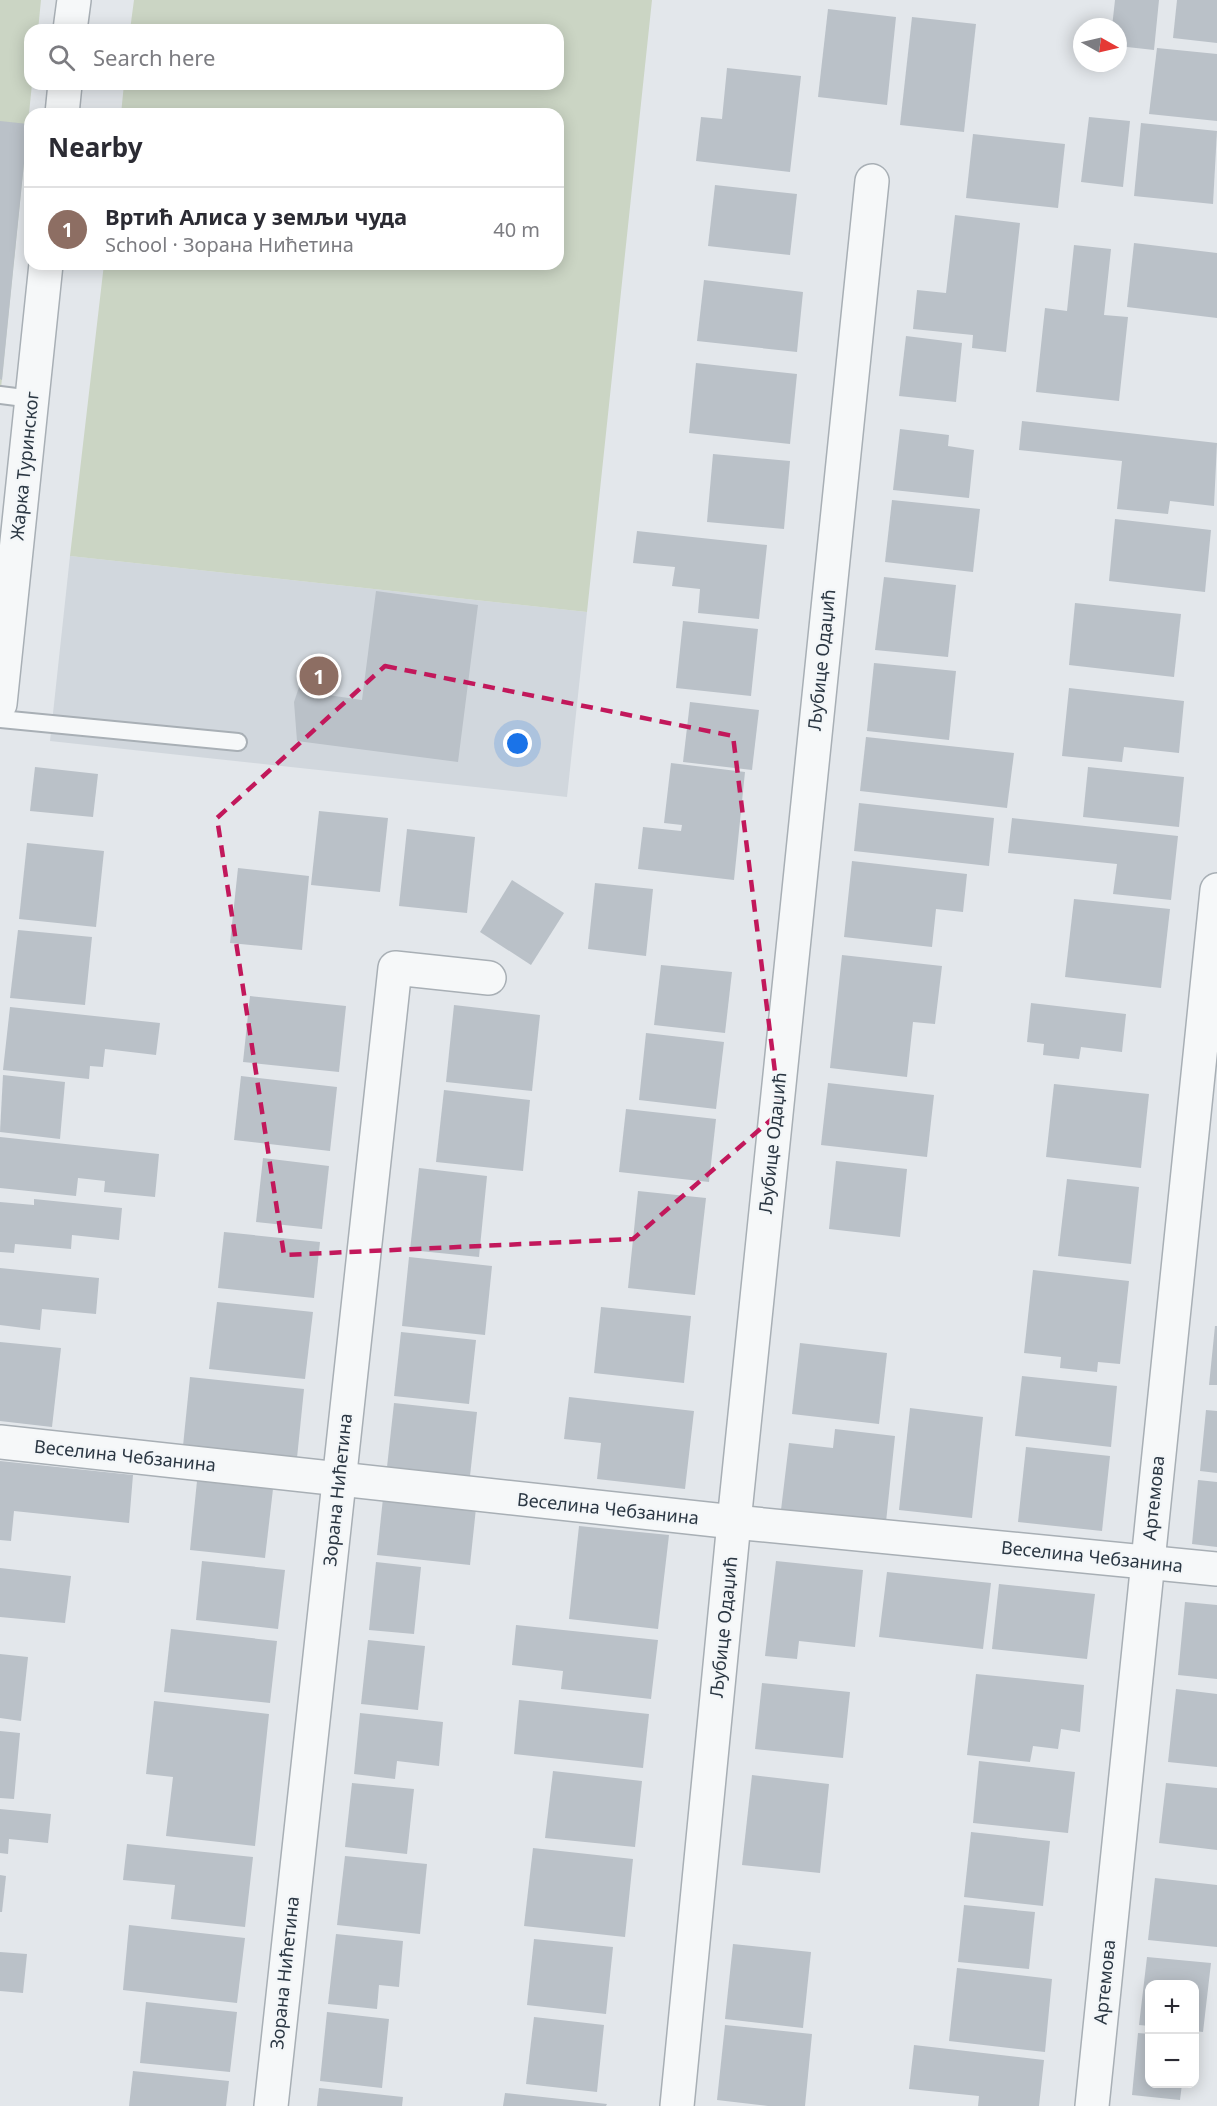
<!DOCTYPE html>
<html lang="en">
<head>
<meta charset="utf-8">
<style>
	body { margin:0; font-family:"Noto Sans",sans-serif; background:#f7f7f7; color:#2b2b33 }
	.controls { position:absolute; right:18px; bottom:18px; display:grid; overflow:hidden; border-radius:12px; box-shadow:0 3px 15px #0003 }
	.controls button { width:54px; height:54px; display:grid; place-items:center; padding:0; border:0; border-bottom:2px solid #e1e1e2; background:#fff; color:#2b2b33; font:30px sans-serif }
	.compass { position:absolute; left:1073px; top:18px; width:54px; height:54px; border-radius:50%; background:#fff; box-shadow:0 3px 15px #0003; rotate:98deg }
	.you { position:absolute; left:518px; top:744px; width:21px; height:21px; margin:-15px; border:4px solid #fff; border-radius:50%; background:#1a73e8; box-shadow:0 0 0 9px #1a73e833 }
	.badge { display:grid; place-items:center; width:39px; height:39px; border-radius:50%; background:#cd4b6f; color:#fff; font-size:20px; font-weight:700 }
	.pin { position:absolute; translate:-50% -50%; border:3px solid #fff; box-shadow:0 2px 6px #0006 }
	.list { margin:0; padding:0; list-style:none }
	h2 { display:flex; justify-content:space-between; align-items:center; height:78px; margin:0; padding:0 24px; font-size:26px }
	h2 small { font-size:20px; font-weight:400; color:#7c7c81 }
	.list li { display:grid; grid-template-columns:39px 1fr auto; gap:18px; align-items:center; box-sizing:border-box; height:84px; padding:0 24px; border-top:2px solid #e1e1e2 }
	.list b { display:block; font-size:22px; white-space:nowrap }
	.list p { margin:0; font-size:20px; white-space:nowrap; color:#7c7c81 }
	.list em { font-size:20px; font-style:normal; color:#7c7c81 }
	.icon { flex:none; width:33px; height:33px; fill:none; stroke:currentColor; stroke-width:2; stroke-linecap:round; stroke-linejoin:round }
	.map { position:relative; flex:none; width:1217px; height:2106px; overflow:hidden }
	.search { position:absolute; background:#fff; box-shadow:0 3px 15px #0003; left:24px; top:24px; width:540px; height:66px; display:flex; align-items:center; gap:15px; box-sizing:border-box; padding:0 21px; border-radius:18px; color:#7c7c81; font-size:22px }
	.panel { position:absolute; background:#fff; box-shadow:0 3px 15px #0003; left:24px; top:108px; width:540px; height:162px; border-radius:18px }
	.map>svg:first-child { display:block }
	.built { fill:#d1d7dd }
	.green { fill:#cbd5c4 }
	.building { fill:#bac1c8 }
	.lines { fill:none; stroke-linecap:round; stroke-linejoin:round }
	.service-casing { stroke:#a8afb5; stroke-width:20 }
	.minor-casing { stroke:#a8afb5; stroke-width:36 }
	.service { stroke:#f6f8f9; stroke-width:16 }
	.minor { stroke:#f6f8f9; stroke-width:33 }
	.marked { fill:none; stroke:#c2185b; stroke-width:4.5; stroke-dasharray:12 8; stroke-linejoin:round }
	.labels { text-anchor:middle; stroke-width:4.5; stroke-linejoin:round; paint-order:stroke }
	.street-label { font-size:18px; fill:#2b3743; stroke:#f3f6f8 }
</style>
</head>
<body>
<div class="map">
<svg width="1217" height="2106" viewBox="0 0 1217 2106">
	<rect width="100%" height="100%" fill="#e3e7eb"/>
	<path class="built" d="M70,556L587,612L567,797L50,741Z"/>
	<g class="green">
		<path d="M0,0H41L38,30H30V84H32L0,398Z"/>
		<path d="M134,0H652L587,612L70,556L104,264H558V114H121L124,84H558V30H130Z"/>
	</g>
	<g class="building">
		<path d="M1115,0H1159L1154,50L1118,46V27H1112Z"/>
		<path d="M1177,0H1217V43L1173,38Z"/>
		<path d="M828,9L896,17L887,105L818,97Z"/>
		<path d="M912,17L976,24L964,132L900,125Z"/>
		<path d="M1157,48L1217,54V121L1149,114Z"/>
		<path d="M727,68L801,76L790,172L696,161L701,117L722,119Z"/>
		<path d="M1089,117L1130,121L1123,187L1081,182Z"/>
		<path d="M0,121L28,124L2,380L0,379Z"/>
		<path d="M1141,123L1217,131L1213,204L1134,196Z"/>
		<path d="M973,134L1065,144L1058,208L966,198Z"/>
		<path d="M715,185L797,194L790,255L708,246Z"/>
		<path d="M955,215L1020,223L1006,352L972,348L973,335L913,329L917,290L946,293Z"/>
		<path d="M1134,243L1217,253V318L1127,307Z"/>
		<path d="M1074,245L1111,249L1104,315L1128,317L1119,401L1036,392L1045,308L1067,311Z"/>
		<path d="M704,280L803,292L797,352L697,341Z"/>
		<path d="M906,336L962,343L956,402L899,396Z"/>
		<path d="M696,363L797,374L790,444L689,433Z"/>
		<path d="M1022,421L1217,443L1214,506L1170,501L1168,514L1117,509L1122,461L1019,450Z"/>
		<path d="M900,429L949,435L948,446L974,450L969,498L893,490Z"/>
		<path d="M713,454L790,461L784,529L707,522Z"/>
		<path d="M892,500L980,509L973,572L885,562Z"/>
		<path d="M1115,519L1211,530L1205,592L1109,581Z"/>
		<path d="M637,531L767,545L759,619L698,613L700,589L672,586L675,567L633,563Z"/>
		<path d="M884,577L956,585L948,657L875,650Z"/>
		<path d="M376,591L478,605L458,762L297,741L294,702L306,666L336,670L328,695L362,700Z"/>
		<path d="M1075,603L1181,614L1174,677L1069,665Z"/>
		<path d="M683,621L758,629L751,696L676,688Z"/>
		<path d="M874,663L956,671L949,740L867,731Z"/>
		<path d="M1069,688L1184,701L1179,753L1124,747L1122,762L1062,756Z"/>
		<path d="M690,702L759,710L752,770L683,762Z"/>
		<path d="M866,737L1014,753L1007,808L860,791Z"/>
		<path d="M671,763L745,772L734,880L638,869L643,827L681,831L682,825L664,823Z"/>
		<path d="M35,767L98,774L93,817L30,811Z"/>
		<path d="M1088,767L1184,777L1179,827L1083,817Z"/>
		<path d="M859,803L994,818L989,866L854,851Z"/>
		<path d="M319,811L388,818L380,892L311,885Z"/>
		<path d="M1012,818L1178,836L1171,900L1113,894L1117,864L1008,853Z"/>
		<path d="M407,829L475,837L467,913L399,906Z"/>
		<path d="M27,843L104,851L96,927L19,919Z"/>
		<path d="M852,861L967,874L963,912L936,909L932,947L844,937Z"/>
		<path d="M238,868L309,876L302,950L230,943Z"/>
		<path d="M512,880L564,913L531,965L480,932Z"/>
		<path d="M595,883L653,889L646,956L588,949Z"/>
		<path d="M1074,899L1170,909L1161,988L1065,977Z"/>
		<path d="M18,930L92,937L85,1005L10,998Z"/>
		<path d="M842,955L942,966L935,1024L913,1022L907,1077L830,1068Z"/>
		<path d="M661,965L732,972L725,1033L654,1025Z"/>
		<path d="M250,996L346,1006L339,1072L243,1062Z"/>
		<path d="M1031,1003L1126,1014L1122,1052L1081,1047L1079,1059L1043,1055L1044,1044L1027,1042Z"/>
		<path d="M454,1005L540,1015L532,1091L446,1082Z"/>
		<path d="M10,1007L160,1023L156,1055L105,1049L103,1067L90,1066L89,1079L3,1070Z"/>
		<path d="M646,1033L724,1042L716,1109L639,1100Z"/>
		<path d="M3,1075L65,1082L60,1139L0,1132Z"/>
		<path d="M241,1076L337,1087L330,1151L234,1140Z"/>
		<path d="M828,1083L934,1095L927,1157L821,1145Z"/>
		<path d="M1054,1084L1149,1094L1141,1168L1046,1157Z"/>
		<path d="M444,1090L530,1100L523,1171L436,1162Z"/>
		<path d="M626,1109L716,1119L709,1182L619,1172Z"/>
		<path d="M0,1137L159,1154L155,1197L104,1192L105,1181L78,1178L76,1196L0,1188Z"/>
		<path d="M263,1158L329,1166L322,1229L256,1222Z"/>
		<path d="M836,1161L907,1169L900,1237L829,1229Z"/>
		<path d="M419,1168L487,1176L479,1257L410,1250Z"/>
		<path d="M1067,1179L1139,1187L1131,1264L1058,1256Z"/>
		<path d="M638,1191L706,1198L695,1295L628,1288Z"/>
		<path d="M34,1199L122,1208L119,1240L72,1235L71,1249L15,1244L14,1253L0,1252V1202L34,1205Z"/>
		<path d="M224,1232L320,1242L314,1298L218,1288Z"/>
		<path d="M409,1257L492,1266L485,1335L402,1326Z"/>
		<path d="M0,1268L99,1278L96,1314L42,1309L40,1330L0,1325Z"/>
		<path d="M1033,1270L1129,1281L1120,1364L1098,1362L1097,1372L1060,1368L1061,1357L1024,1353Z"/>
		<path d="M217,1302L313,1312L305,1379L209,1369Z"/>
		<path d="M601,1307L691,1316L684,1383L594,1373Z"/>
		<path d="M1215,1326H1217V1385H1209Z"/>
		<path d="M401,1332L476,1340L469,1404L394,1396Z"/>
		<path d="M0,1342L61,1348L52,1427L0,1421Z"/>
		<path d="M800,1343L887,1353L879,1424L792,1414Z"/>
		<path d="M1022,1376L1117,1386L1111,1447L1015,1436Z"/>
		<path d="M190,1377L304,1389L297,1458L183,1446Z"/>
		<path d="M569,1397L694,1411L685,1489L597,1479L601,1443L564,1439Z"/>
		<path d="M394,1403L477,1412L470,1476L387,1467Z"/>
		<path d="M910,1408L983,1417L972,1518L899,1510Z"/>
		<path d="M1206,1410L1217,1411V1473L1200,1471Z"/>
		<path d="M835,1429L895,1436L886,1522L781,1510L789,1443L833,1448Z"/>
		<path d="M1026,1447L1110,1456L1102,1531L1018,1522Z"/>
		<path d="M0,1461L133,1475L129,1523L14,1511L11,1541L0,1540Z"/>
		<path d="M1198,1480L1217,1482V1547L1192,1544Z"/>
		<path d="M197,1481L273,1489L265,1558L190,1550Z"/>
		<path d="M383,1498L476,1508L470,1565L377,1555Z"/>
		<path d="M579,1526L669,1535L658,1629L569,1619Z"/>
		<path d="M202,1561L285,1570L278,1629L196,1620Z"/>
		<path d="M776,1561L863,1570L855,1647L799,1641L797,1659L765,1656Z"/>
		<path d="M376,1562L421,1567L414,1634L369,1630Z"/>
		<path d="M0,1568L71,1576L65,1623L0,1617Z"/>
		<path d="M887,1572L991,1583L983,1649L879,1637Z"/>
		<path d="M999,1584L1095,1594L1087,1659L992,1649Z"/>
		<path d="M1185,1602L1217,1605V1679L1178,1675Z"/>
		<path d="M516,1625L658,1640L651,1699L561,1689L563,1671L512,1665Z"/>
		<path d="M171,1629L277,1641L270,1703L164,1692Z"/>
		<path d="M368,1640L425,1646L418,1710L361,1704Z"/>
		<path d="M0,1654L28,1657L21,1721L0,1718Z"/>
		<path d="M976,1674L1084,1685L1080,1732L1061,1729L1058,1749L1033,1746L1030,1762L967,1755Z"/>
		<path d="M762,1683L850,1692L843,1758L755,1749Z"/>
		<path d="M1176,1689L1217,1694V1767L1168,1762Z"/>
		<path d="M519,1700L649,1714L643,1768L514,1754Z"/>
		<path d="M154,1701L269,1714L255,1846L166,1836L173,1777L146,1774Z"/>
		<path d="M360,1713L443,1722L439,1766L397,1761L395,1779L354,1774Z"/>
		<path d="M0,1731L20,1733L14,1799L0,1798Z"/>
		<path d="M979,1761L1075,1772L1068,1833L973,1823Z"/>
		<path d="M553,1771L642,1781L635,1847L545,1838Z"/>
		<path d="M752,1775L829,1784L820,1873L742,1865Z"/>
		<path d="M352,1783L414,1789L407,1854L345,1847Z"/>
		<path d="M1166,1783L1217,1788V1850L1159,1843Z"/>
		<path d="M0,1809L51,1814L48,1843L9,1839L8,1854L0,1853Z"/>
		<path d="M971,1832L1050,1841L1043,1906L964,1897Z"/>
		<path d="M127,1844L253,1857L245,1927L171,1919L175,1885L123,1880Z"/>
		<path d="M533,1848L633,1859L625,1937L524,1926Z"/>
		<path d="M345,1856L427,1864L420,1934L337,1925Z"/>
		<path d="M0,1875L6,1876L2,1912H0Z"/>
		<path d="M1155,1878L1217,1885V1947L1148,1940Z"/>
		<path d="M964,1905L1035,1912L1029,1969L958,1962Z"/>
		<path d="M129,1925L245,1938L237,2003L123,1990Z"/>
		<path d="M336,1934L403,1941L399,1987L379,1985L377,2009L328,2004Z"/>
		<path d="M534,1939L613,1947L606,2014L527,2005Z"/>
		<path d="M733,1944L811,1952L803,2028L725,2019Z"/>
		<path d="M0,1952L27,1954L23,1993L0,1991Z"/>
		<path d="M1147,1957L1211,1963L1203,2032L1194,2031V1984H1150V2026L1139,2025Z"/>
		<path d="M957,1968L1052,1979L1045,2052L949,2041Z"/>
		<path d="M146,2002L237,2012L230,2072L140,2063Z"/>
		<path d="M327,2012L389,2019L382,2088L320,2081Z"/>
		<path d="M534,2017L604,2025L597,2092L526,2084Z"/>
		<path d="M725,2025L812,2034L805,2106H768L717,2100Z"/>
		<path d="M1138,2033L1150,2034V2084H1182L1180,2100L1132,2095Z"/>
		<path d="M914,2045L1044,2060L1039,2106H978L979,2096L909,2089Z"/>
		<path d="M133,2071L229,2081L226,2106H129Z"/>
		<path d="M319,2088L403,2097L402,2106H317Z"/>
		<path d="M505,2093L607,2104L606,2106H503Z"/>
	</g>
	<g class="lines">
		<defs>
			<g id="service">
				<path d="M0,395L32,399"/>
				<path d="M0,719L238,742"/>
			</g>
			<g id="minor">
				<path d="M70,30L74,0"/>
				<path d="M62,114L65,84"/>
				<path d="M0,704L46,264"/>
				<path d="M0,1442L734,1522L1217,1569"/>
				<path d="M271,2106L395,968L489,978"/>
				<path d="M677,2106L734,1522L872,181"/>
				<path d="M1092,2106L1217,890"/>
			</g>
		</defs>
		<use href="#service" class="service-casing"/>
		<use href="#minor" class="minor-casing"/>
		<use href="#service" class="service"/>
		<use href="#minor" class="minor"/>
	</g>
	<path class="marked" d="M385,666L733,736L780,1112L633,1239L284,1255L217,818Z"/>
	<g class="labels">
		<g class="street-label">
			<text transform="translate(25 466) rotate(-84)" y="6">Жарка Туринског</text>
			<text transform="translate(822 660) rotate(-84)" y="6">Љубице Одаџић</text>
			<text transform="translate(773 1143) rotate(-84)" y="6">Љубице Одаџић</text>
			<text transform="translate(125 1456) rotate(6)" y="6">Веселина Чебзанина</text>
			<text transform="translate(338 1490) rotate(-84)" y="6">Зорана Нићетина</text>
			<text transform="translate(1154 1498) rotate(-84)" y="6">Артемова</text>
			<text transform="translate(608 1509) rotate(6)" y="6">Веселина Чебзанина</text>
			<text transform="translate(1092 1557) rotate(6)" y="6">Веселина Чебзанина</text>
			<text transform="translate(724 1627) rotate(-84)" y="6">Љубице Одаџић</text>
			<text transform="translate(285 1973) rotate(-84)" y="6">Зорана Нићетина</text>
			<text transform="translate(1105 1982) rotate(-84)" y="6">Артемова</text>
		</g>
	</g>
</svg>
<div class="controls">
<button>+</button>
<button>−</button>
</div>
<svg class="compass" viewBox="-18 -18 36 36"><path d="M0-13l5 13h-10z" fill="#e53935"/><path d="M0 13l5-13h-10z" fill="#7c7c81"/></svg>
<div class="you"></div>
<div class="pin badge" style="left:319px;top:676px;background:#8d6e63">1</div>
<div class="search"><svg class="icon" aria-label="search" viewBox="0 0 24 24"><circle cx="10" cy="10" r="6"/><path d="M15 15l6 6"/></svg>Search here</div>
<section class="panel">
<h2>Nearby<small></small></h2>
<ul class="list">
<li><span class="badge" style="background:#8d6e63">1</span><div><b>Вртић Алиса у земљи чуда</b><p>School · Зорана Нићетина</p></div><em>40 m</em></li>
</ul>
</section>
</div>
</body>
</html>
